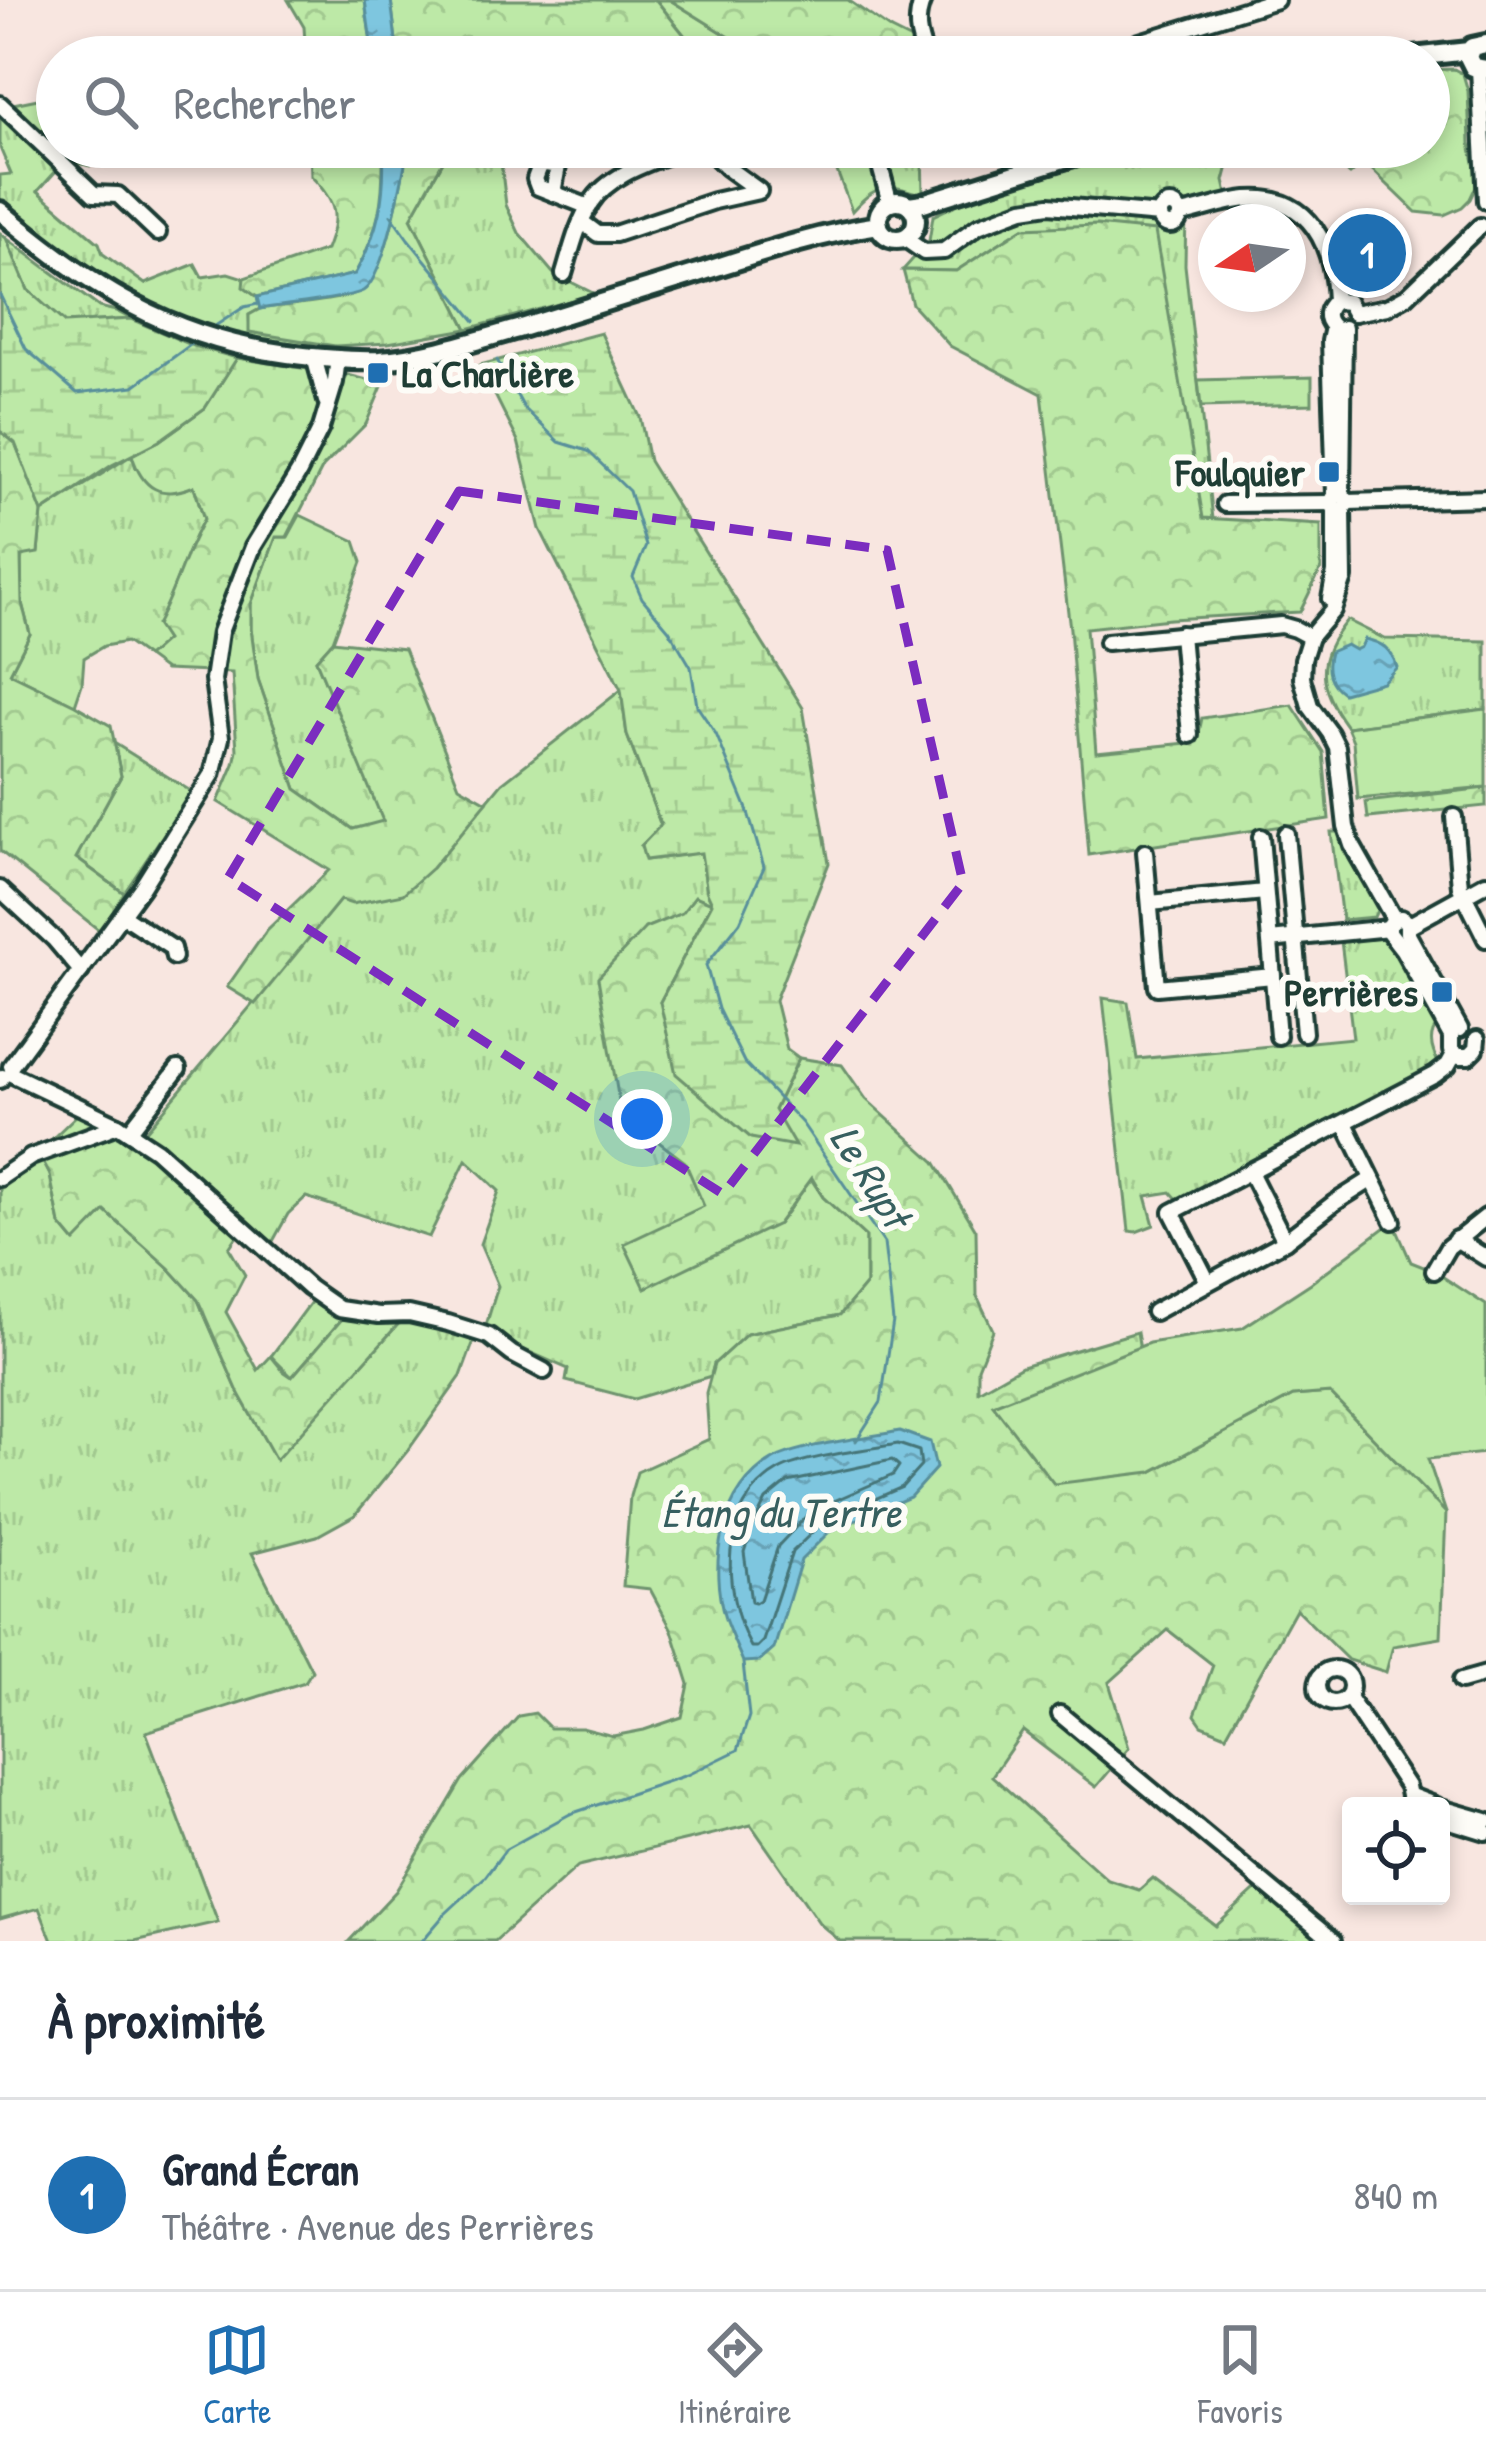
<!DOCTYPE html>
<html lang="fr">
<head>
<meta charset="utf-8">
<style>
	body { margin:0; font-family:"Patrick Hand",sans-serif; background:#f6f6f7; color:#1f2937 }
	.controls { position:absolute; right:36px; bottom:36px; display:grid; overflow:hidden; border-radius:12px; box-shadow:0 6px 18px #0003 }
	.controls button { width:108px; height:108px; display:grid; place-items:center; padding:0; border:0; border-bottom:3px solid #e0e1e3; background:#fff; color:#1f2937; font:60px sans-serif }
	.compass { position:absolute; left:1198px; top:204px; width:108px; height:108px; border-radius:50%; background:#fff; box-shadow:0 6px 18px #0003; rotate:257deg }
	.you { position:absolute; left:642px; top:1119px; width:42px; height:42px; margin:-30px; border:9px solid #fff; border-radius:50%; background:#1a73e8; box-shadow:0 0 0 18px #1a73e833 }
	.badge { display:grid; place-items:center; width:78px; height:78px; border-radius:50%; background:#1f6fb2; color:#fff; font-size:39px; font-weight:700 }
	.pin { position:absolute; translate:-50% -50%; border:6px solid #fff; box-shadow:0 3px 12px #0006 }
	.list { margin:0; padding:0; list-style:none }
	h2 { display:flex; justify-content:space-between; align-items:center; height:156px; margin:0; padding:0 48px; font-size:51px }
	h2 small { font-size:39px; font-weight:400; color:#747a83 }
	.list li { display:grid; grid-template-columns:78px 1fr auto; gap:36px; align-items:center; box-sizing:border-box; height:192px; padding:0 48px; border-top:3px solid #e0e1e3 }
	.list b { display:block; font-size:45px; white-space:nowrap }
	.list p { margin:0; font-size:39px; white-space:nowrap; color:#747a83 }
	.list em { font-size:39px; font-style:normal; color:#747a83 }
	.icon { flex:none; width:66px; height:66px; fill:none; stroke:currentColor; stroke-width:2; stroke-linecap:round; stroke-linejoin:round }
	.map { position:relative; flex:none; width:1486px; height:1941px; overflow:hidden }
	.search { position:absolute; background:#fff; box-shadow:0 6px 18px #0003; left:36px; right:36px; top:36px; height:132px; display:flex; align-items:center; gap:30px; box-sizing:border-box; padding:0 42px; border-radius:66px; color:#747a83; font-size:45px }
	.sheet { height:348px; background:#fff }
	nav { display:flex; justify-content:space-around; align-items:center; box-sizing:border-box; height:168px; border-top:3px solid #e0e1e3; background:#fff; font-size:33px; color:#747a83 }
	nav a { display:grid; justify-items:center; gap:6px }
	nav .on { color:#1f6fb2 }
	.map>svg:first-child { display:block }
	.grass { fill:url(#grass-tufts); stroke:#6e936e; stroke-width:3 }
	.forest { fill:url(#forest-crowns); stroke:#6e936e; stroke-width:3 }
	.wetland { fill:url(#wetland-marsh); stroke:#6e936e; stroke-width:3 }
	.park { fill:#bde9a7; stroke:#6e936e; stroke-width:3 }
	.water { fill:url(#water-ripples); stroke:#588f9b; stroke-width:3 }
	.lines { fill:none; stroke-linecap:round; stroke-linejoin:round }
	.shore { stroke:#457478; stroke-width:3 }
	.stream { stroke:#588f9b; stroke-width:3 }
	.minor-casing { stroke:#1f3d34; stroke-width:22 }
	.major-casing { stroke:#1f3d34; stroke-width:26 }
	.minor { stroke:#fdfcf7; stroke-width:14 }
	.major { stroke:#fdfcf7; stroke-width:16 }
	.marked { fill:none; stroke:#7b2cbf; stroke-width:9; stroke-dasharray:24 15; stroke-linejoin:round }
	.poi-dot { fill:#1f6fb2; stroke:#fdfcf7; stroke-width:4.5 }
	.labels { text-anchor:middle; stroke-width:12; stroke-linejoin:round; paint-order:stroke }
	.poi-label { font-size:39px; font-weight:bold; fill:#1f3d34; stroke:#fdfcf7; text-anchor:end }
	.water-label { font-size:42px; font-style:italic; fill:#375f5f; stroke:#fdfcf7 }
</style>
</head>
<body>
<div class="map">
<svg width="1486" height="1941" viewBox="0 0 1486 1941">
	<defs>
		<pattern id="grass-tufts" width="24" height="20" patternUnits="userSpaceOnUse" patternTransform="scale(3)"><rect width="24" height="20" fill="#bde9a7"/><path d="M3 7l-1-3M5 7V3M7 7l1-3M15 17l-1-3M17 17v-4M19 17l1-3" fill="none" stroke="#a2c990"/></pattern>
		<pattern id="forest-crowns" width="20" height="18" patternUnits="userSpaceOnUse" patternTransform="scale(3)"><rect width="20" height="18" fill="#bde9a7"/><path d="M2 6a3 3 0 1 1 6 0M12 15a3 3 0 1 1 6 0" fill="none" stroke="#a2c990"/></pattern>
		<pattern id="wetland-marsh" width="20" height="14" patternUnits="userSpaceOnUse" patternTransform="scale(3)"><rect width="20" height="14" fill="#bde9a7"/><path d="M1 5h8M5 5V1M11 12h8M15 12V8" fill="none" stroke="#a2c990"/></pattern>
		<pattern id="water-ripples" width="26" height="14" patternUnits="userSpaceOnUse" patternTransform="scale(3)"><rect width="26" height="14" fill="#7ec6df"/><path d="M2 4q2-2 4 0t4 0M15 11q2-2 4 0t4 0" fill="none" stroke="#67a2b6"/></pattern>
	</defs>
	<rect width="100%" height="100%" fill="#f8e6e0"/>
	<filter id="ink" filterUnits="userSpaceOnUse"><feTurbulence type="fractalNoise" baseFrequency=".00833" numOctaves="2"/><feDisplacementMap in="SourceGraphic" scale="24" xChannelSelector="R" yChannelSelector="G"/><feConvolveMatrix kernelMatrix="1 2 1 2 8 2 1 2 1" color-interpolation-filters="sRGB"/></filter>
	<g filter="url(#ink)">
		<g class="grass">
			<path d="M656,0H670L762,57H702Z"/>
			<path d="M57,95V147H135L90,166L66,160L38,191L99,243L103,254L145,284L195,264L202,277L228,273L244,278V287L257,297L260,309L249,315L250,332L316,343C285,350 254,341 225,332C171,316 119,293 73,261C48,243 24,222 0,203V175L11,174L0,148V97L8,105Z"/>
			<path d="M451,147H477L486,157L492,150L500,154L506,205L519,233L553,273L595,294L467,329L411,218Z"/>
			<path d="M831,147H922L923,195C887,183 879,182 852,211L832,158Z"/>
			<path d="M1146,147H1233L1224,181L1228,199L1186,209L1185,265L1213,519H1203L1023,228L956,271L903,270L929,241L933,216L995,186L1032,180Z"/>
			<path d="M6,238L99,307L116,311L131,319L65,323L28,290Z"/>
			<path d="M132,455L136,468L194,486L204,519C184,553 175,591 157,625L166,640L147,657L126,642L104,646L84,658L82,684L75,705L10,673L30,634L22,603L21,555L38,552L42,512Z"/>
			<path d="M300,515L355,541L362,562L333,641L316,660L384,822L353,829L296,789L258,679L251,629V604L276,537H288Z"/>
			<path d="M1347,620L1385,639L1486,641V709L1347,727C1317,686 1314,660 1347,620Z"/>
			<path d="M621,690L627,735L661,826L641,846L646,860L701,852L707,892L712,903L645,928L621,1113L686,1162L704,1207L624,1245L778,1224L811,1179L823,1197L866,1237V1284L840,1315L747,1334L714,1364L711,1376L634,1399L566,1381L568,1369L484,1332L498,1286L480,1244L499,1191L466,1160L429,1237L306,1197L288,1214L272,1243L246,1223L145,1132L340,900L432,868L502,783Z"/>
			<path d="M114,743L192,792L124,893L76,858L121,776Z"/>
			<path d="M1331,832H1339L1349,859L1378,908L1374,917L1342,920Z"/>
			<path d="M1382,935L1396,944L1439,1023C1426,1036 1432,1053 1441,1067L1179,1201L1171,1192L1146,1196L1154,1225L1136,1232L1129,1231L1103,998L1128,1002L1137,1059L1353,1038L1341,941Z"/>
			<path d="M43,1161L50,1175L60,1224L74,1241L105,1211L169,1268L198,1300L239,1394L276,1459L402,1320L478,1330L461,1376L409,1449L355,1515L317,1536L252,1553L312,1671L305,1682L146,1732L218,1922L135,1941H52L39,1908L0,1919V1185L27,1163Z"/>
			<path d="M314,1298L342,1319L292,1377L271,1356Z"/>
		</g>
		<g class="forest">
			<path d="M288,0H365L373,57H306L304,27Z"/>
			<path d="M391,0H656L702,57H398Z"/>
			<path d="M670,0H848L891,30L913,41L917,52L908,57H831L825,52L802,57H762Z"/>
			<path d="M1454,69L1463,74L1468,91L1470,143L1478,182L1470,199L1462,207L1444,215L1416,212L1364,162L1350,175L1328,157L1309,147H1429V70Z"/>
			<path d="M310,147H383C384,199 380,229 355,274L257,297L243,287L244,278L326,250C339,216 338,204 311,176Z"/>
			<path d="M408,147H451L411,218L467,329L388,343L335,346L249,332V315L260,309C283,305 346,301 362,290C387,274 402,177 408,147Z"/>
			<path d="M1096,225L1155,231L1203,518L1321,525V569L1300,612L1170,619L1086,628L1096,752L1197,742L1202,718L1292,705L1323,752L1329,819L1089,855L1070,629L1042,394L950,346L912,304L903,270L956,271L1023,228Z"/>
			<path d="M237,358L308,369L316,391L334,397L348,375L383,384L366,424L323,467L287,537H276L251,604V629L258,679L296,789L353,829L383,821L316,660L333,641L404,649L459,786L487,802L432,868L403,894L352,904L340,900L255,1004L227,987L267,930L329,870L218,802L234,764L237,750L232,673L165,670L147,657L166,640L156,625C175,591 184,553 204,519L194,486C161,500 142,489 132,455L159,441L205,408Z"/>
			<path d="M0,431L15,442L42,512L38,553L21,556L22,603L30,634L10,673L75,705L111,726L121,776L76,858L124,893L100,931L0,851Z"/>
			<path d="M1486,788V806L1368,818L1366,802Z"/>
			<path d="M695,896L712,903L660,1002L793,1146L774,1110L799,1058L842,1065L866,1099L935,1162L976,1230L977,1296L993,1330L978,1368V1391L1022,1366L1137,1332L1141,1356L1151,1472L1293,1396L1330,1393L1446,1513L1441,1638L1393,1646L1386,1672L1348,1660L1296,1609L1226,1735L1202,1725L1195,1715L1213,1665L1168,1630L1109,1683L1129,1748L1096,1787L1023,1731L992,1776L1108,1880L1139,1890L1153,1878L1216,1926L1265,1881L1335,1941H840L820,1924L751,1825L578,1866L495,1941H349L396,1891L462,1780L519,1716L535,1713L550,1728H582L613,1736L644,1730L682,1717L689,1684L672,1630L650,1589L623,1586L630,1496L637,1472L709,1439L706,1393L714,1364L747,1334L840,1315L866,1284V1237L823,1197L812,1178L778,1224L645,1288L624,1244L704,1206L685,1162L621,1113L598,978L645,928L682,913Z"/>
			<path d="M79,1113L120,1131L145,1132L246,1223L229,1248L245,1275L226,1312L258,1370L271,1356L283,1371L292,1377L342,1319L369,1322L402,1320L276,1460L239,1394L198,1300L169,1268L105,1211L75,1242L60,1224L50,1175L43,1162L27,1163Z"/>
		</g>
		<g class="wetland">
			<path d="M0,233L6,238L28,290L65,323L131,319L194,346L237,358L205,408L159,441L112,465L42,512L15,443L0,431Z"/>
			<path d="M601,333L640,417L649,461L803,708L829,863L775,1000L787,1049L799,1058L774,1110L795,1146L751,1138L676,1074L660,1002L712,903L707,892L701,853L645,860L641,846L661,825L627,735L621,690L540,529L518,441L480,365Z"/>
		</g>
		<g class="park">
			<path d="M1312,377V404L1201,407L1198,380Z"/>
			<path d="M1486,709V787L1358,799L1353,741L1347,727Z"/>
			<path d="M1393,1221L1411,1262L1434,1271L1486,1305V1453L1428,1459L1446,1513L1330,1393L1293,1396L1151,1472L1054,1484L993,1405L1149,1343L1242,1328L1311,1283Z"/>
		</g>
		<g class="water">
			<path d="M365,0H391L398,57H373Z"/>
			<path d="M383,147L408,148C403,175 385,278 363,291C347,299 282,305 260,309L257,297L355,274C379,232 386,195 383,147Z"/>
			<path d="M1365,639C1383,643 1391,649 1397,667L1383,682L1343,693C1328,683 1325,669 1330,652L1346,645L1355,650L1361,647Z"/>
			<path d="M900,1431L930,1442L936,1468L910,1497L830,1531L801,1560L774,1649L760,1661L743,1662C737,1648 730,1633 725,1619C708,1565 720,1490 772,1460C797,1445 869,1437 900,1431Z"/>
		</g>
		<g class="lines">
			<g class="shore">
				<path d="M898,1444L919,1451L921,1466L902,1487L824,1521L792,1552L763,1641L757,1647H751C722,1594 717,1504 779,1470C802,1457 868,1449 898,1444Z"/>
				<path d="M892,1460L899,1466L893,1475L811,1511L778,1546L760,1600L755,1603L751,1602L744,1552L752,1528L766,1500L788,1482Z"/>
			</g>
			<g class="stream">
				<path d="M391,215L408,239L475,321"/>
				<path d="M0,295L26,349L77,393L134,386L197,340"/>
				<path d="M209,330L244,307L258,304"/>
				<path d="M497,360L524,408L559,442L588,451L629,491L646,546L633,577L642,598L669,630L691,667L697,706L716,734L747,809L764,867L740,922L706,965L718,1009L744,1062L802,1123L884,1243L893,1321L881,1402L856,1441"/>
				<path d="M422,1941L445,1914L485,1877L506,1849L570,1814L687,1775L738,1750L749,1716L743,1663"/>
			</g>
			<defs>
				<g id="minor">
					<path d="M923,0C914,21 918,36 926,57"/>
					<path d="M1091,57L1276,0"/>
					<path d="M1479,69L1486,201"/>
					<path d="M0,104L94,194L118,195L158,233"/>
					<path d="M817,147C845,160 869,161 897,147"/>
					<path d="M877,155L890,203"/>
					<path d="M553,193L558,166L541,163L535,179L538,187L589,207"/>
					<circle cx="1170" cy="215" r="10"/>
					<path d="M1180,214C1203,210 1224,201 1247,199C1311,194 1333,247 1335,301"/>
					<path d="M582,222L598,234H615L714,201L759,191L726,167L706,147"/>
					<path d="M904,238L924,252L944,251L978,226L1023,209L1049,205L1160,215"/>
					<path d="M564,274C571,251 577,224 591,203C610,172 658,160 689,147"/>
					<path d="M1354,313L1387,307L1407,296L1480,226"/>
					<path d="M1333,327C1324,318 1325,309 1335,301L1348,302L1354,313"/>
					<path d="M1344,328L1342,494L1348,502L1343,509L1344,578L1333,610L1310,637L1303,659L1302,678L1310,706L1330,733L1337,747L1346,827L1352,845L1394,919"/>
					<path d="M314,357L326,401"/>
					<path d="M1348,502L1486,498"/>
					<path d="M1225,504L1331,503"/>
					<path d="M1330,599L1335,572V509L1331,503L1335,495L1330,341L1333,327"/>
					<path d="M1181,634L1190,735"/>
					<path d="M1107,642L1281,625L1295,629L1310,637"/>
					<path d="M1454,817L1460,887L1486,939"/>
					<path d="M1286,834L1304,1033"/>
					<path d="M1261,837L1278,1036"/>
					<path d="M1145,852L1157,987L1273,976"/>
					<path d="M0,889L54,939L81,971"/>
					<path d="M1150,903L1265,892"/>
					<path d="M122,915L172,948L174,957"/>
					<path d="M1394,919L1389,926V932L1403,950L1451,1036V1050L1459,1056H1469L1476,1049L1477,1039"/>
					<path d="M1394,919L1401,918L1407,922V933L1460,1029"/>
					<path d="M1408,926L1486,883"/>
					<path d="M1270,940L1389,928"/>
					<path d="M11,1066L142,887L212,775L221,738L213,680L220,632L253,547L299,472L321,428L335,382L338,358"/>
					<path d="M11,1074L118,1125L156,1150L309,1288L339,1309L379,1315L409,1314L448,1323L489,1336L512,1354L544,1371"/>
					<path d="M0,1080L2,1077"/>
					<path d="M1345,1123L1393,1221"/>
					<path d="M129,1132L178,1069"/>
					<path d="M1250,1172L1285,1241"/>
					<path d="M0,1178L31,1157L118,1125"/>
					<path d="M1456,1239L1486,1258"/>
					<path d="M1434,1271L1448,1247L1486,1217"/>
					<path d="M1208,1282L1172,1212L1435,1075L1448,1065L1454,1054"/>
					<path d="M1154,1312L1285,1241L1334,1203L1372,1179"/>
					<circle cx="1334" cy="1686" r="17"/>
					<path d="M1461,1681L1486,1674"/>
					<path d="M1348,1697L1407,1786L1411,1806"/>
					<path d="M1060,1714L1333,1941"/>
					<path d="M1411,1796L1437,1806"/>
					<path d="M1441,1808L1486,1821"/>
					<path d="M1441,1818L1486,1832"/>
				</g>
				<g id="major">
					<path d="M1486,44L1472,47L1468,57L1473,67L1486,69"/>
					<path d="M1413,57L1469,51"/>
					<circle cx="897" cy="220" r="19"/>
					<path d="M909,205L923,203L1102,147"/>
					<path d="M0,211C89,287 171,339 288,354C318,358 349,361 379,360C427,357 475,341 521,328C579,310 637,292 695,274C755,255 816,234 879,225"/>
				</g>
			</defs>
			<use href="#minor" class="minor-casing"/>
			<use href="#major" class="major-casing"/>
			<use href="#minor" class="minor"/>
			<use href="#major" class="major"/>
		</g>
	</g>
	<path class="marked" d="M459,491L887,550L963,883L723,1194L228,878Z"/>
	<g class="poi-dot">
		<rect x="366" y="361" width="24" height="24" rx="6"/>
		<rect x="1317" y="460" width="24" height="24" rx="6"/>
		<rect x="1430" y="980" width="24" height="24" rx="6"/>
	</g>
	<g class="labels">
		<g class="poi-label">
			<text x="402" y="387" text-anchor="start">La Charlière</text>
			<text x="1305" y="486">Foulquier</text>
			<text x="1418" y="1006">Perrières</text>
		</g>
		<g class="water-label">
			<text transform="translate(871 1176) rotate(58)" y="15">Le Rupt</text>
			<text x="781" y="1527">Étang du Tertre</text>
		</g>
	</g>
</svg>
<div class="controls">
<button><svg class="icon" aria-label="locate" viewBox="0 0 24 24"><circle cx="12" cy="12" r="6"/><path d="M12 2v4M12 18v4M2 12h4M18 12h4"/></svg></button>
</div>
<svg class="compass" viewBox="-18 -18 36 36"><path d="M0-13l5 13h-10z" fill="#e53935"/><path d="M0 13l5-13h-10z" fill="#747a83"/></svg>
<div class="you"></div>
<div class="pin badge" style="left:1367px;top:253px">1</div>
<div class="search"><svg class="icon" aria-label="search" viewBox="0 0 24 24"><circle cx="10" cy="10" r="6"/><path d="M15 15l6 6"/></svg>Rechercher</div>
</div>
<section class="sheet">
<h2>À proximité<small></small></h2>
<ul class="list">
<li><span class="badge">1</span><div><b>Grand Écran</b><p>Théâtre · Avenue des Perrières</p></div><em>840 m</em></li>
</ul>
</section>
<nav>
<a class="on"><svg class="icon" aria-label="map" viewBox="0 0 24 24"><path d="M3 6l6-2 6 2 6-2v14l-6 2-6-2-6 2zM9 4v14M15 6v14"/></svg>Carte</a>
<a><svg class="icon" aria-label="directions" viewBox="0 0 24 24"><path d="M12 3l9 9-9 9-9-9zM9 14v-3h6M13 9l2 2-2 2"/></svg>Itinéraire</a>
<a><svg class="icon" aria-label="saved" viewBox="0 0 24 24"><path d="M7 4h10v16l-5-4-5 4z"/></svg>Favoris</a>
</nav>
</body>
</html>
